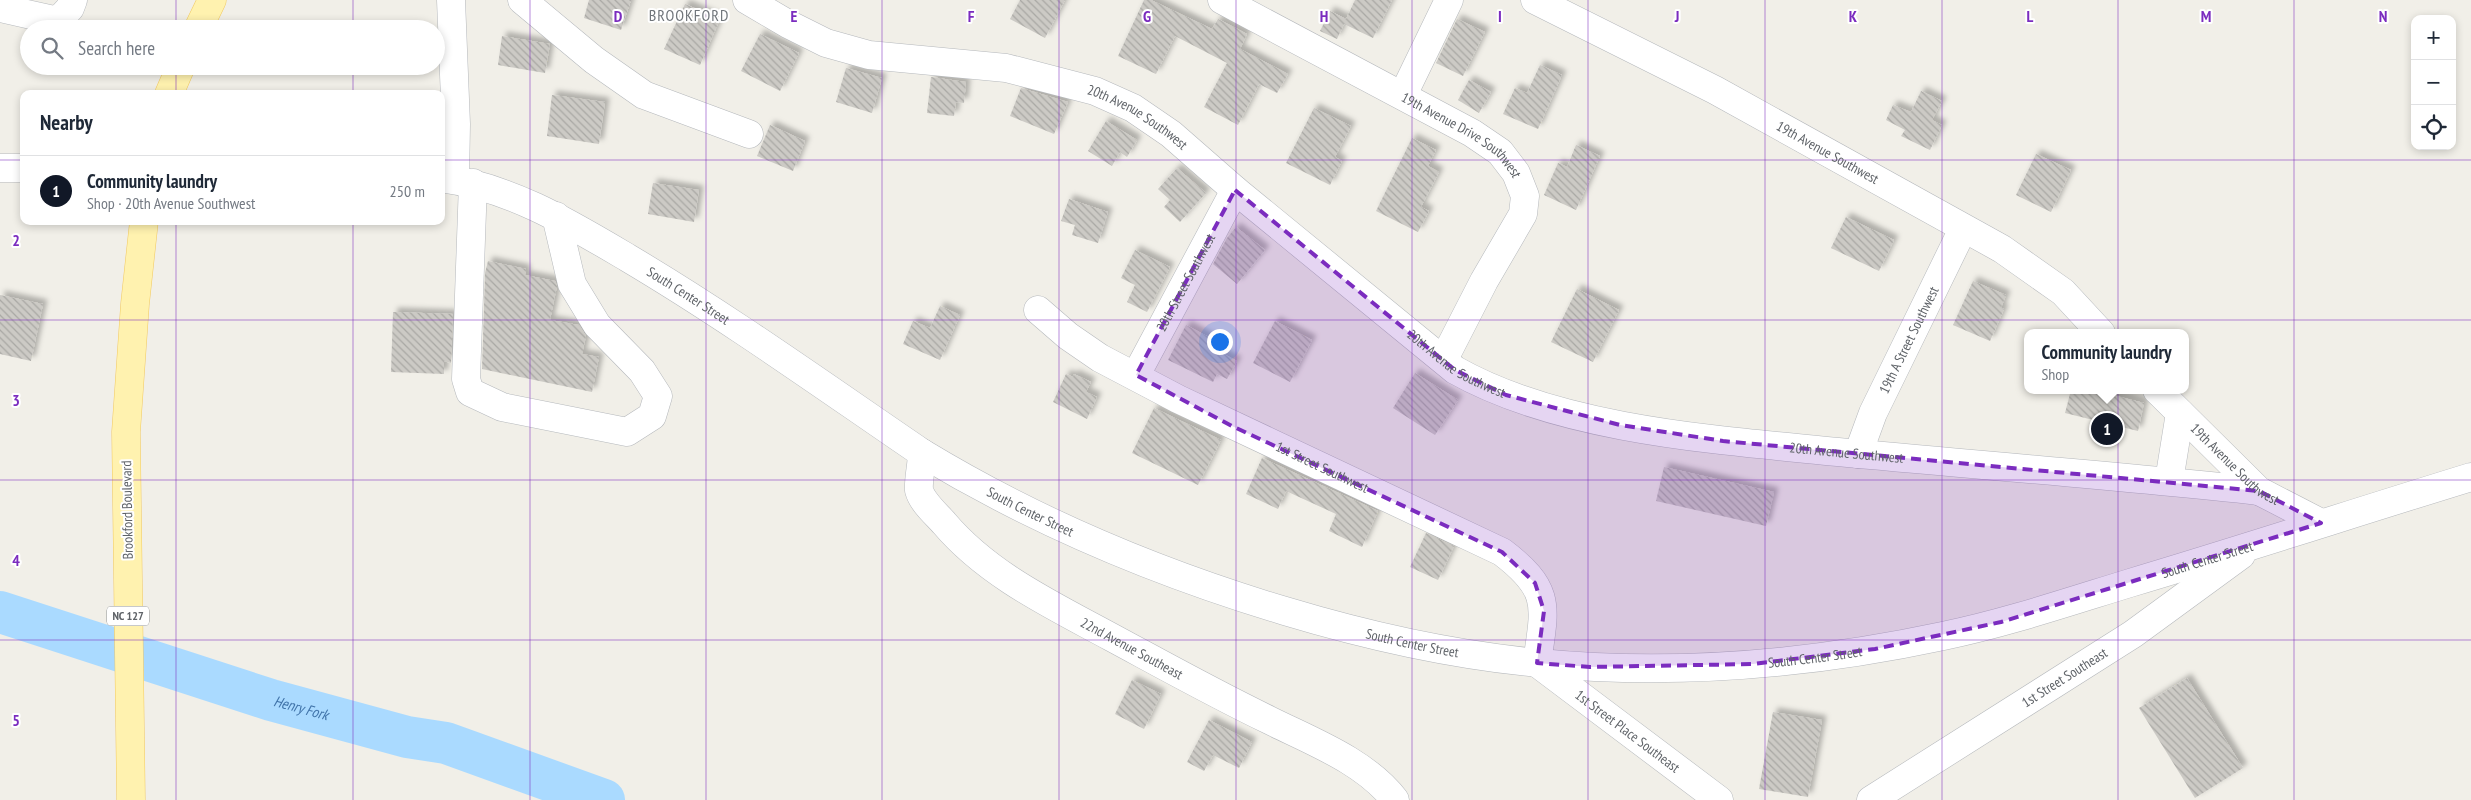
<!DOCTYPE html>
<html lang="en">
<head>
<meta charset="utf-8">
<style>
	body { margin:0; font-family:"PT Sans Narrow",sans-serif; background:#f6f6f7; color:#1f2937 }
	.controls { position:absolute; right:15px; top:15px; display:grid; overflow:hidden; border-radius:10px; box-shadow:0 2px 8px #0003 }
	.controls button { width:45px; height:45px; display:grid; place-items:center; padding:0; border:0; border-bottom:1px solid #e0e1e3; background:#fff; color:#1f2937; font:25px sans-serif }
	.you { position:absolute; left:1219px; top:341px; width:18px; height:18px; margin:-12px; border:4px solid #fff; border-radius:50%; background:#1a73e8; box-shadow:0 0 0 8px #1a73e833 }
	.badge { display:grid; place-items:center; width:32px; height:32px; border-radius:50%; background:#111827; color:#fff; font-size:16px; font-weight:700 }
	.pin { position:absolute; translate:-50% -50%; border:2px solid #fff; box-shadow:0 1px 5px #0006 }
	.popup { position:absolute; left:2024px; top:329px; width:165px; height:65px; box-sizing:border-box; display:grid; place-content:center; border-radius:10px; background:#fff; filter:drop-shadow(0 1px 4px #0005); font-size:16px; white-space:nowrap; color:#747a83 }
	.popup b { font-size:19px; color:#1f2937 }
	.popup::after { content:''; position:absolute; left:50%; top:100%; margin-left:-10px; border:10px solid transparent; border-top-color:#fff }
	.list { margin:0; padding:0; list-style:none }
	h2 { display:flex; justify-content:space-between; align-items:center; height:65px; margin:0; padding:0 20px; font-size:21px }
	h2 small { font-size:16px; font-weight:400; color:#747a83 }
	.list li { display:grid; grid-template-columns:32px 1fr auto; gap:15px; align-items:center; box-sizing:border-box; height:70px; padding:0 20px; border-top:1px solid #e0e1e3 }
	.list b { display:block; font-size:19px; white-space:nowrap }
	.list p { margin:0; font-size:16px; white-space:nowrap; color:#747a83 }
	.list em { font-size:16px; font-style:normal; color:#747a83 }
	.icon { flex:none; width:28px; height:28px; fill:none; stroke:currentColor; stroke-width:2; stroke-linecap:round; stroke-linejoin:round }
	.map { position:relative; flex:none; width:2471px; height:800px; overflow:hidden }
	.search { position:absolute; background:#fff; box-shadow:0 2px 8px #0003; left:20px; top:20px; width:425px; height:55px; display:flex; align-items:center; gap:12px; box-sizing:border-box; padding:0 18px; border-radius:28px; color:#747a83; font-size:19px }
	.panel { position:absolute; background:#fff; box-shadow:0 2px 8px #0003; left:20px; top:90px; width:425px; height:135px; border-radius:10px }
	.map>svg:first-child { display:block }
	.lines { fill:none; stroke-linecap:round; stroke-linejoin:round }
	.river { stroke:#aadaff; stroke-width:42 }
	.building { fill:url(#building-back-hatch); filter:url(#shadow) }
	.minor-casing { stroke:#b5b8bc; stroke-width:29 }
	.major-casing { stroke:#f2c960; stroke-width:29 }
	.minor { stroke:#fff; stroke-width:28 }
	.major { stroke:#fff2af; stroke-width:28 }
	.marked { fill:#7b2cbf; fill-opacity:0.2; stroke:#7b2cbf; stroke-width:4; stroke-dasharray:10 6; stroke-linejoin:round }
	.grid { fill:none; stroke:#7b2cbf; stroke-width:1; stroke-opacity:0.55 }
	.labels { text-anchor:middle; stroke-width:4; stroke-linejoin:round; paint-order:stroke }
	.shield { fill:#fff; stroke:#8f9295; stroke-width:1 }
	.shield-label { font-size:12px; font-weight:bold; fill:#5f6368 }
	.street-label { font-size:14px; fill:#5f6368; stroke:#fff }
	.water-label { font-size:15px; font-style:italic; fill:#4174aa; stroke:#fff }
	.quarter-label { font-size:16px; letter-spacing:1px; fill:#70757a; stroke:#fff }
	.grid-label { font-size:16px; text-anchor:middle; font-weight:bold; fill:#7b2cbf; stroke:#fff; stroke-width:4; stroke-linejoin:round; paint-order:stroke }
</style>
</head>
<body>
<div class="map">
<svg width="2471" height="800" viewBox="0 0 2471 800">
	<defs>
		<pattern id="building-back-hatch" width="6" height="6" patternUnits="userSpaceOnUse" patternTransform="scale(1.25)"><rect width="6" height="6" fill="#cccac5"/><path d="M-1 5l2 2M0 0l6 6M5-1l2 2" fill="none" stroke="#a9a8a4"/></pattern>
		<filter id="shadow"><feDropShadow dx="4.5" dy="-4.5" stdDeviation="2.5" flood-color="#0004"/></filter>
	</defs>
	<rect width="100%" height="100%" fill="#f1efe8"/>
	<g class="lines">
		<path class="river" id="s1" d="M0,612L271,700L407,737L446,743L604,800"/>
	</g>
	<g class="building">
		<path d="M589,0H631L621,30L584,18Z"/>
		<path d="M1020,0H1065L1045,38L1010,19Z"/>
		<path d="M1144,0H1151L1212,29L1218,19L1247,34L1240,49L1288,74L1277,93L1259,84L1238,125L1204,107L1227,63L1175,36L1156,74L1118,56Z"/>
		<path d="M1355,0H1392L1373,38L1344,24L1337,39L1320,31L1330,11L1346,19Z"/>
		<path d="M685,4L720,19L700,65L664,49Z"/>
		<path d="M1457,19L1485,32L1463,76L1436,63Z"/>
		<path d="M760,34L799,53L780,91L741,71Z"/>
		<path d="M502,36L550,44L545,73L498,65Z"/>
		<path d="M1540,65L1562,75L1538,129L1503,114L1515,88L1527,93Z"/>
		<path d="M846,68L882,78L872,113L836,102Z"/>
		<path d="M931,77L966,82L964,103L956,102L954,116L927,113Z"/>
		<path d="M1469,80L1491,92L1479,113L1458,100Z"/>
		<path d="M1021,88L1068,102L1054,134L1010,116Z"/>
		<path d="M1921,91L1942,101L1932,120L1942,125L1930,150L1901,136L1905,130L1886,120L1893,105L1911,112Z"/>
		<path d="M552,95L605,102L599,144L547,136Z"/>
		<path d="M1314,108L1351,126L1335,157L1342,161L1330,185L1286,163Z"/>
		<path d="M1106,121L1137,140L1127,157L1120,152L1112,166L1088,151Z"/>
		<path d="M770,125L805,141L793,171L757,156Z"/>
		<path d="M1412,138L1436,150L1428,166L1439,172L1421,207L1429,211L1418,232L1376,211Z"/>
		<path d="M1576,145L1600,156L1576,210L1544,195L1558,163L1567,167Z"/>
		<path d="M2036,154L2071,170L2051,212L2016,195Z"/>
		<path d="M1177,168L1206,193L1180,222L1164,207L1170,200L1158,189Z"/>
		<path d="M653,183L699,190L694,222L648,214Z"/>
		<path d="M1069,199L1108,212L1098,243L1072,235L1075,225L1061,221Z"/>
		<path d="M1846,217L1894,240L1879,271L1831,248Z"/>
		<path d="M1236,227L1265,250L1237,284L1213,264L1227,238Z"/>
		<path d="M1135,250L1170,267L1147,312L1127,302L1135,285L1121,278Z"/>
		<path d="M488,261L526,269L525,275L555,281L557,286L550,320L579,325L586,336L582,354L599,357L592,392L482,369L485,273Z"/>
		<path d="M1973,281L2006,295L2001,308L2004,309L1990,341L1953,325Z"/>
		<path d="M1577,289L1619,310L1593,362L1551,342Z"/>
		<path d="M0,295L43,304L31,361L0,354Z"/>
		<path d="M940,306L960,315L940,360L903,344L913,321L930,328Z"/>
		<path d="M393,312L453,314L451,363L444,361V374L391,372Z"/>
		<path d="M1275,321L1312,340L1290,382L1253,363Z"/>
		<path d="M1186,325L1220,343L1216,350L1237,361L1227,379L1217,374L1213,382L1168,360Z"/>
		<path d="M1415,373L1458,400L1435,435L1393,408Z"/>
		<path d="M1066,374L1073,377L1074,374L1091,382L1086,392L1097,397L1087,419L1053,402Z"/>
		<path d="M2071,390H2093L2144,403L2138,431L2065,413Z"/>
		<path d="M1154,408L1221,440L1198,485L1132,453Z"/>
		<path d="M1262,458L1378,511L1362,547L1329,531L1336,514L1286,491L1278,509L1246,494Z"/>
		<path d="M1664,467L1774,492L1766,526L1656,501Z"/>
		<path d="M1426,533L1454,546L1438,580L1410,567Z"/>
		<path d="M2187,678L2243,768L2195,798L2139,708Z"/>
		<path d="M1132,680L1161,694L1144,729L1115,714Z"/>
		<path d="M1773,712L1822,720L1808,797L1759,789Z"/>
		<path d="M1209,720L1252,742L1239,768L1213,755L1204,771L1187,762Z"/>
	</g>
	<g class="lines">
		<defs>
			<g id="minor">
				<path d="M451,0L456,124L455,180"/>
				<path d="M522,0L594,60L644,95L749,134"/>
				<path id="s2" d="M747,0L788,24L826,43L869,55L1006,68L1095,91L1133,108L1171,134L1235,190L1455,370C1561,430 1718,440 1838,452C1978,465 2119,476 2259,491"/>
				<path id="s3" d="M1222,0L1472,133L1500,152L1516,173L1525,196L1523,214L1484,281L1444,359"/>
				<path id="s4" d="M1535,0L1715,90L2002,249L2063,292L2101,333"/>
				<path d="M0,8L58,21L70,8L73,0"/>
				<path d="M1403,95L1449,0"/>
				<path d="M0,168H24"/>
				<path id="s5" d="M441,178C510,187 569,223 628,258C729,318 825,387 922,453C1036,522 1158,573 1285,611C1368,636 1453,655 1539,663C1673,676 1812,664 1943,636C2006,623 2068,602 2130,583C2244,549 2357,512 2471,477"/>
				<path d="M473,183L466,379L470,392L502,407L627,432L652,416L658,396L642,371L597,325L572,284L556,216"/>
				<path id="s6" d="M1038,310L1068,336L1100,358L1178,399L1502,552C1552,590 1545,606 1537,663L1719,800"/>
				<path id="s7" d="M1136,375L1235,190"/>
				<path id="s8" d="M2157,390L2259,491L2321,523"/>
				<path id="s9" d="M922,453C922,464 918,481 919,490C922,502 936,514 944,523C988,575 1052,605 1111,637C1163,665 1215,694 1269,720C1311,741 1365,761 1395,800"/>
				<path id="s10" d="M1858,454L1873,413L1963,229"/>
				<path d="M2169,481L2180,413"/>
				<path id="s11" d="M1871,800L2133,634L2241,555"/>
			</g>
			<g id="major">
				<path d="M198,29L212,0"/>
				<path d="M169,94L181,66"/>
				<path d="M131,800L126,432L135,304L144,221"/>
			</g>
		</defs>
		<use href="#minor" class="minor-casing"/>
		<use href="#major" class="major-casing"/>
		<use href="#minor" class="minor"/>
		<use href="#major" class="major"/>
	</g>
	<path class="marked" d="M1235,190L1455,370L1506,395L1620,425L1723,441L2259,491L2321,523L2001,622L1875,649L1753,664L1590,667L1537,663L1544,611L1535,583L1502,552L1232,426L1136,375Z"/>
	<path class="grid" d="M176,0V29M353,0V29M530,0V800M706,0V800M882,0V800M1059,0V800M1236,0V800M1412,0V800M1588,0V800M1765,0V800M1942,0V800M2118,0V800M2294,0V800M176,66V94M353,66V94M0,160H24M441,160H2471M176,221V800M353,221V800M0,320H2471M0,480H2471M0,640H2471"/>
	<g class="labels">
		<rect class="shield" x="107" y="606.5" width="42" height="19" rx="4"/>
		<g class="shield-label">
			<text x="128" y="620">NC 127</text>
		</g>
		<g class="street-label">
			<text dy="5" stroke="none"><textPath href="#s2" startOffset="414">20th Avenue Southwest</textPath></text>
			<text dy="5" stroke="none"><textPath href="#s3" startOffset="276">19th Avenue Drive Southwest</textPath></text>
			<text dy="5" stroke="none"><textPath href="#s4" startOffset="330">19th Avenue Southwest</textPath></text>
			<text dy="5" stroke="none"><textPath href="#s7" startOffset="105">20th Street Southwest</textPath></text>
			<text dy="5" stroke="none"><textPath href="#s5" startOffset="276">South Center Street</textPath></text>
			<text dy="5" stroke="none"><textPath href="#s10" startOffset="125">19th A Street Southwest</textPath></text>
			<text dy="5" stroke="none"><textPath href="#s2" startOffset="819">20th Avenue Southwest</textPath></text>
			<text dy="5" stroke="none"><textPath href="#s2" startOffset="1224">20th Avenue Southwest</textPath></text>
			<text dy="5" stroke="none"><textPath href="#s8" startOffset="108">19th Avenue Southwest</textPath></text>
			<text dy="5" stroke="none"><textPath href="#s6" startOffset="326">1st Street Southwest</textPath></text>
			<text transform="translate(127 510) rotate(-91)" y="5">Brookford Boulevard</text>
			<text dy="5" stroke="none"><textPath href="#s5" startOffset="681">South Center Street</textPath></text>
			<text dy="5" stroke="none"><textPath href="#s5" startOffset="1896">South Center Street</textPath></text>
			<text dy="5" stroke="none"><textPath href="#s5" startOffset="1086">South Center Street</textPath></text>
			<text dy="5" stroke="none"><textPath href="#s9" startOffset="306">22nd Avenue Southeast</textPath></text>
			<text dy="5" stroke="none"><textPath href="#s5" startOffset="1491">South Center Street</textPath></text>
			<text dy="5" stroke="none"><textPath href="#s11" startOffset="229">1st Street Southeast</textPath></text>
			<text dy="5" stroke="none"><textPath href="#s6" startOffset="765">1st Street Place Southeast</textPath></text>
		</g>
		<g class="water-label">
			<text dy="5" stroke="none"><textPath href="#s1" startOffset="316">Henry Fork</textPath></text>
		</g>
		<g class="quarter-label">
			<text x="689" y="21">BROOKFORD</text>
		</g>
	</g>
	<g class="grid-label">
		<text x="618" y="22">D</text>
		<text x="794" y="22">E</text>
		<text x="971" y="22">F</text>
		<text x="1147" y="22">G</text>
		<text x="1324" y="22">H</text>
		<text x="1500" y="22">I</text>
		<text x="1677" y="22">J</text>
		<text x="1853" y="22">K</text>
		<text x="2030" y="22">L</text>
		<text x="2206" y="22">M</text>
		<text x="2383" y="22">N</text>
		<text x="16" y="246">2</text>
		<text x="16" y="406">3</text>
		<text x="16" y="566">4</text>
		<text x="16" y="726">5</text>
	</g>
</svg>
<div class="controls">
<button>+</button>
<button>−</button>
<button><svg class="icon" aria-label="locate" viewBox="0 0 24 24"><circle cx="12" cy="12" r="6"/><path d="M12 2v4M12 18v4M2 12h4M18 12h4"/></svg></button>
</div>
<div class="you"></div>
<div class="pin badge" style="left:2107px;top:429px">1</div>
<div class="popup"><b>Community laundry</b>Shop</div>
<div class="search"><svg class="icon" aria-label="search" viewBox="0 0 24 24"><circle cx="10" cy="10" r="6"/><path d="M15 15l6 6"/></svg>Search here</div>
<section class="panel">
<h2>Nearby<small></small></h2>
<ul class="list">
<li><span class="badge">1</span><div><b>Community laundry</b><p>Shop · 20th Avenue Southwest</p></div><em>250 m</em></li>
</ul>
</section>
</div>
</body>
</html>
